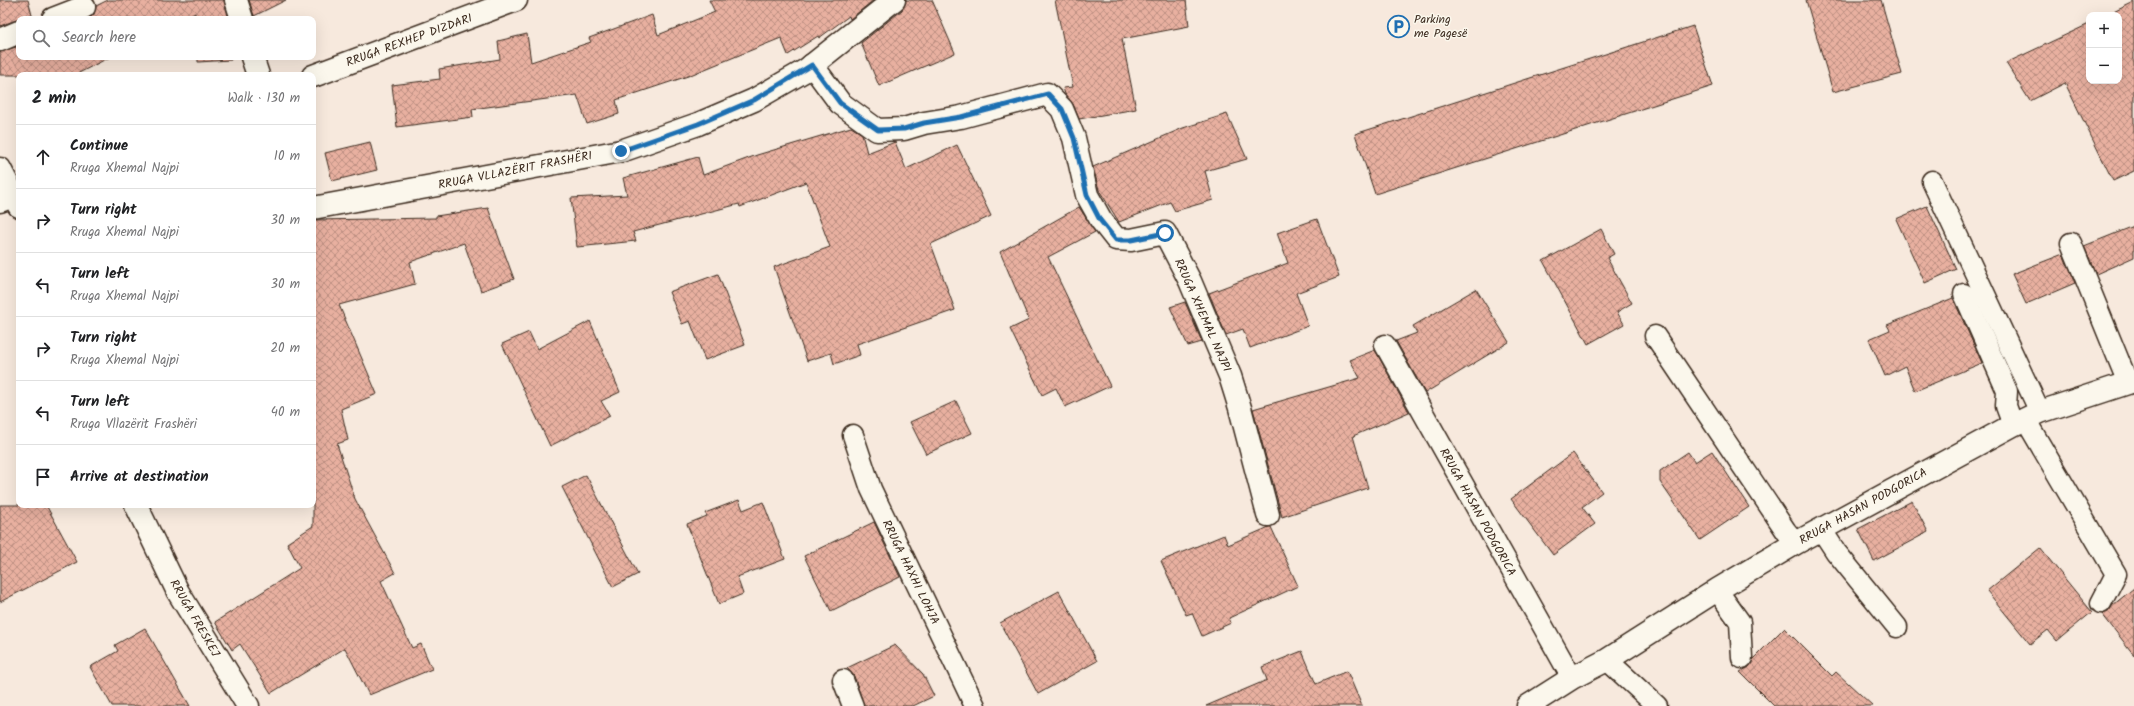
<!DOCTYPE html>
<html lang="en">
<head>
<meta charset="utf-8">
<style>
	body { margin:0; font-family:Kalam,sans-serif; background:#f6f6f6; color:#202124 }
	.controls { position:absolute; right:12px; top:12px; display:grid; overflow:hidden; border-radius:8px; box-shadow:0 4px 16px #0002 }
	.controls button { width:36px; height:36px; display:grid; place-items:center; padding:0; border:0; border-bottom:1px solid #e0e0e0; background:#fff; color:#202124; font:20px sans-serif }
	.stop { position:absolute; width:12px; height:12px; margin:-9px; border:3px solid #1f6fb2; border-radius:50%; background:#fff }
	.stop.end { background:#1f6fb2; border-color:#fff; box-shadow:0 1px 4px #0008 }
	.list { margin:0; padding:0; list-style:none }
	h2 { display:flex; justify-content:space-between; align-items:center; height:52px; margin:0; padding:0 16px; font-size:17px }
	h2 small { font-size:13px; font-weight:400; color:#757577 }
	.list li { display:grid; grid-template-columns:26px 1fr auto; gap:12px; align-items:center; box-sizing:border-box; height:64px; padding:0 16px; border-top:1px solid #e0e0e0 }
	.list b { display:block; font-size:15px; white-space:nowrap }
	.list p { margin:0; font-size:13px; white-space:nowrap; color:#757577 }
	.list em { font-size:13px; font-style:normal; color:#757577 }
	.icon { flex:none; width:22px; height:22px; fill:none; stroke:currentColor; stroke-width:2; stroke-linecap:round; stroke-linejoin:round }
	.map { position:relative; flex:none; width:2134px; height:706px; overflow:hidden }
	.search { position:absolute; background:#fff; box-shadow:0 4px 16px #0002; left:16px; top:16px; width:300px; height:44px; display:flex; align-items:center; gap:10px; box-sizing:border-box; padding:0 14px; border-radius:8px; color:#757577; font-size:15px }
	.panel { position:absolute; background:#fff; box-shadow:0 4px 16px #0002; left:16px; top:72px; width:300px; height:436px; border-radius:8px }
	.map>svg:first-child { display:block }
	.building { fill:url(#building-cross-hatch); stroke:#3b2a1e }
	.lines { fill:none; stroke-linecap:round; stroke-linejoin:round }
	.service-casing { stroke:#3b2a1e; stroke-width:23 }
	.minor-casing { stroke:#3b2a1e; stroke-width:25 }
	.secondary-casing { stroke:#3b2a1e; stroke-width:25 }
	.service { stroke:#fbf7ec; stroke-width:20 }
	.minor { stroke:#fbf7ec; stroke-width:22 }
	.secondary { stroke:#fbf7ec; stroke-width:22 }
	.route { stroke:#1f6fb2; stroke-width:5 }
	.labels { text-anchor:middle; stroke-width:3; stroke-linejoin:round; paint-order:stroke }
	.poi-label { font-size:12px; fill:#3b2a1e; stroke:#fbf7ec; text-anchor:start }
	.street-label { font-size:12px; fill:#3b2a1e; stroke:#fbf7ec }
</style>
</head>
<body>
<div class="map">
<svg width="2134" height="706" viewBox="0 0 2134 706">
	<defs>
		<pattern id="building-cross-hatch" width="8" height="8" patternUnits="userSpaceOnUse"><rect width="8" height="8" fill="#e8b0a0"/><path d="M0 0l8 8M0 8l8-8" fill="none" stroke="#bd8f82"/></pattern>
	</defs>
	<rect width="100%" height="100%" fill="#f7e9dd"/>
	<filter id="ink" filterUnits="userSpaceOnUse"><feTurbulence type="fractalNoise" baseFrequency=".025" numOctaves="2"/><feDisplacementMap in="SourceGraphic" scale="8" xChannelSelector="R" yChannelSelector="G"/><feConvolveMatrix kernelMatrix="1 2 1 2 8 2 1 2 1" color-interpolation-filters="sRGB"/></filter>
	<g filter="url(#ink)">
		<g class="building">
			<path d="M0,0H28L33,19H19L0,26Z"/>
			<path d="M108,0H224L229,19H195V13L184,19H88L94,14L96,6Z"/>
			<path d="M249,0H286L254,16Z"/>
			<path d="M709,0H874L850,19L849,16L819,38L818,36L788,55L781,38L688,76L616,100L619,114L587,124L577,95L472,109L473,117L397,127L392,85L440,79L439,69L500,59L498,41L527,34L531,62L591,42L589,38L652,15L658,35L715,12Z"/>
			<path d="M906,0H932L955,53L879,86L861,43L902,10Z"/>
			<path d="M1055,0H1186L1189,26L1122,39L1136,109L1079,119L1073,104L1065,94L1063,88L1073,87Z"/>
			<path d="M1806,0H1881L1902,74L1833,92Z"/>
			<path d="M2134,2V171L2113,181L2065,83L2030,101L2006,63L2089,24V81H2119V15H2107Z"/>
			<path d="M1693,26L1713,86L1375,194L1355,134Z"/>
			<path d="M19,46V57H110L75,75H0V52Z"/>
			<path d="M198,57H231V60L198,62Z"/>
			<path d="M1227,114L1247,159L1205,171L1213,200L1175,211L1170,202L1119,222L1099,190L1093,167L1183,128Z"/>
			<path d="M851,127L862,134L867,153L895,142L906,169L957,145L991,216L931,244L955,310L857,344L860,355L834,364L831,353L807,361L774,267L830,247L806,182L740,207L739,204L633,232L636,241L577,247L571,198L627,195L623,178L698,157L703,175L757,155Z"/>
			<path d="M370,142L377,170L332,181L325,153Z"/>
			<path d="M1927,206L1956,269L1925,283L1896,219Z"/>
			<path d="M1079,207L1095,232L1048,257L1110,386L1065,407L1056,388L1042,395L1010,329L1029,320L1000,252Z"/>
			<path d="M488,208L514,279L481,291L464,243L410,262L415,284L339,305L377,394L341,409L348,440L337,444L355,499L395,573L381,581L412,648L421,644L432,669L369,695L345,648L271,693L240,644L232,650L215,622L300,568L287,543L313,526V220L436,218V216Z"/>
			<path d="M1317,219L1339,277L1296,293L1308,326L1250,348L1243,329L1226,335L1209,293L1288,263L1277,233Z"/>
			<path d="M2134,226V257L2096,274L2084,246Z"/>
			<path d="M1601,229L1614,254L1607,258L1632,303L1617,312L1624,324L1588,344L1543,261Z"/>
			<path d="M2063,254L2075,283L2026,304L2012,274Z"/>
			<path d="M718,274L745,345L705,360L690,321L682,324L669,292Z"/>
			<path d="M1476,289L1509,342L1425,393L1396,341L1417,333L1413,326Z"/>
			<path d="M1953,298L1982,363L1915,391L1905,366L1885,376L1869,339L1890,330L1887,325Z"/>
			<path d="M1185,302L1202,342L1188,346L1170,307Z"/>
			<path d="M590,321L620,392L601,401L610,416L550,446L502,344L529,332L537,349Z"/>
			<path d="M1375,350L1409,412L1353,436L1368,488L1282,517L1253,409L1360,378L1350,360Z"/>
			<path d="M956,401L972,433L926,454L910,422Z"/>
			<path d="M1712,451L1749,507L1700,540L1660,482V471L1688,452L1695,462Z"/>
			<path d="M1573,453L1602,492L1582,507L1595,524L1553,555L1511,499Z"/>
			<path d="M586,475L638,574L613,587L562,487Z"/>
			<path d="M739,500L743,510L763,502L785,559L737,577L743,594L719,604L687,524L707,516L705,513Z"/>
			<path d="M1912,501L1928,532L1874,561L1858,529Z"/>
			<path d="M0,505H46L77,562L0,602Z"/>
			<path d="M874,522L900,577L831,611L804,556Z"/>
			<path d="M1269,527H1271L1298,586L1229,618L1231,623L1202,636L1192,613L1186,615L1161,561L1224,535L1228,545Z"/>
			<path d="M2040,548L2092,612L2057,641L2048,630L2030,644L1987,591Z"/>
			<path d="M2134,588V655L2102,614L2108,612L2113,605Z"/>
			<path d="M1059,591L1097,661L1038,694L1000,623Z"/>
			<path d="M145,628L190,706H112L90,667L118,651L115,645Z"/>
			<path d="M1784,628L1832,676L1836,672L1873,706H1774L1740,672L1749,667L1753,659Z"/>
			<path d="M895,645L923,674L934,696L913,706H864L854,676L847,668Z"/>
			<path d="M1302,651L1316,684L1347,671L1362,706H1206L1267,680L1262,667Z"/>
		</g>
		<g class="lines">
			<defs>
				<g id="service">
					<path d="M1932,181L2040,412"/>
					<path d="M2071,243L2128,383"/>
					<path d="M1964,294L2007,391L2006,406L2013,425"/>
					<path d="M1655,336L1786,531L1796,543"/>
					<path d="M1385,345L1572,678"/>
					<path d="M2025,419L2116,574L2101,603"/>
					<path d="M853,435L871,489L975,706"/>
					<path d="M1821,529L1836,552L1897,627"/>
					<path d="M1717,590L1740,622L1742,658"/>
					<path d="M1607,660L1657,706"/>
					<path d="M843,680L853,706"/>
				</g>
				<g id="minor">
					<path d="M236,0L242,19"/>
					<path d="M53,19L84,7"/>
					<path d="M0,40L19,32"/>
					<path d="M252,57L258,75"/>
					<path d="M812,65L840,103L877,130L904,129L924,123L961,117L1047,94L1062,109L1074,138L1087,195L1101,220L1116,239L1131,240L1165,233L1190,281L1230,376L1240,408L1268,515"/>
					<path d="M0,169L19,206"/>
					<path d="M313,208L621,151L698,124L754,100L806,70L894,0"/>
					<path d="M136,505L178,592L248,706"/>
					<path d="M1528,706L1572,678L1607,660L1717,590L1796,543L2013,425L2040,412L2134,381"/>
				</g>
				<g id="secondary">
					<path d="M313,76L516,0"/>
					<path d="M0,201L19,194"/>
				</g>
			</defs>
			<use href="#service" class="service-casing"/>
			<use href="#minor" class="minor-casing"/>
			<use href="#secondary" class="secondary-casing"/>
			<use href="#service" class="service"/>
			<use href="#minor" class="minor"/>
			<use href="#secondary" class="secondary"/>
		</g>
	</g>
	<g class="lines" filter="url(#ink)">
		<path class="route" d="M621,151L698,124L754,100L812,65L840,103L878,130L904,129L924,123L961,117L1048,94L1062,109L1074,138L1087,195L1100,220L1116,240H1131L1165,233"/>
	</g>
	<defs>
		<symbol id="parking-ring" viewBox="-11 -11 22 22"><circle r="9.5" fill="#fbf7ec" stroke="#1f6fb2" stroke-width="1.5"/><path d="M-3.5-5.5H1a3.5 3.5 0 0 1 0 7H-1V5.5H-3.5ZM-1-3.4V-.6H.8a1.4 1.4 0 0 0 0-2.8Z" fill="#1f6fb2"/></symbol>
	</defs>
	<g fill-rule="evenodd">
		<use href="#parking-ring" x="1386" y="14" width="25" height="25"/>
	</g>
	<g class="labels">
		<g class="poi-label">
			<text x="1414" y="23">Parking<tspan x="1414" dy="14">me Pagesë</tspan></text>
		</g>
		<g class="street-label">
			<text transform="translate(409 40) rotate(-20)" y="4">RRUGA REXHEP DIZDARI</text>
			<text transform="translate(515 170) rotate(-11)" y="4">RRUGA VLLAZËRIT FRASHËRI</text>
			<text transform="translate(1203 315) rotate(66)" y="4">RRUGA XHEMAL NAJPI</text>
			<text transform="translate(1863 506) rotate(-29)" y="4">RRUGA HASAN PODGORICA</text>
			<text transform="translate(1478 512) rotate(61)" y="4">RRUGA HASAN PODGORICA</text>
			<text transform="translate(911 572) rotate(64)" y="4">RRUGA HAXHI LOHJA</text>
			<text transform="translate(195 618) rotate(60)" y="4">RRUGA FRESKEJ</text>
		</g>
	</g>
</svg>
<div class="controls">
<button>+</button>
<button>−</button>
</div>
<div class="stop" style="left:1165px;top:233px"></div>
<div class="stop end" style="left:621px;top:151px"></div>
<div class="search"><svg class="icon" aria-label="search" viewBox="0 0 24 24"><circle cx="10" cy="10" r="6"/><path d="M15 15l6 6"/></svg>Search here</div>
<section class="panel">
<h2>2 min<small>Walk · 130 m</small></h2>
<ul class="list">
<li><svg class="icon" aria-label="ahead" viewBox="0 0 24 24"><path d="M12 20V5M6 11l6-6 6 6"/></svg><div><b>Continue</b><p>Rruga Xhemal Najpi</p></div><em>10 m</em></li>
<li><svg class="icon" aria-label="right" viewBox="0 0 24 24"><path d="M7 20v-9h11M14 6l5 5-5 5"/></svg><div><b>Turn right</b><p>Rruga Xhemal Najpi</p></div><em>30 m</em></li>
<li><svg class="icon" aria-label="left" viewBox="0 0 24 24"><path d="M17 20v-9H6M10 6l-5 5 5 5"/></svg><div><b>Turn left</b><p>Rruga Xhemal Najpi</p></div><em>30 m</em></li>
<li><svg class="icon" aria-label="right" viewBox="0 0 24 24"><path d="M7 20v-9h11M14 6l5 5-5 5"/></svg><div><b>Turn right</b><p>Rruga Xhemal Najpi</p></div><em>20 m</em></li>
<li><svg class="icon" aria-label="left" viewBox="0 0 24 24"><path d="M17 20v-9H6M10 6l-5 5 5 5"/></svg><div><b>Turn left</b><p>Rruga Vllazërit Frashëri</p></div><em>40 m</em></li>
<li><svg class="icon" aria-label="arrive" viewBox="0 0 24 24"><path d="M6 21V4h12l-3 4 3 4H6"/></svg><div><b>Arrive at destination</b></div></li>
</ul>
</section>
</div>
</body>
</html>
